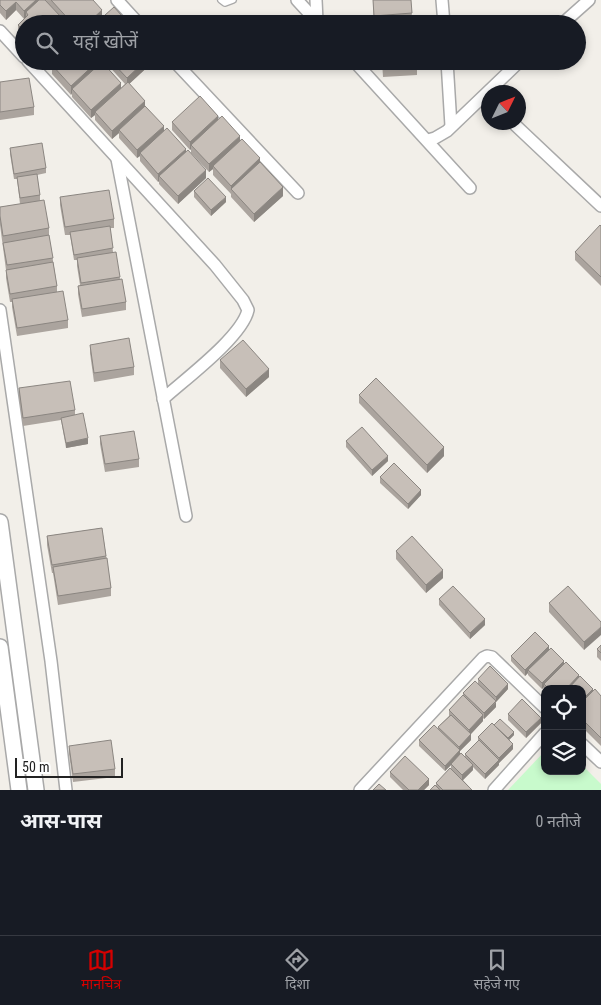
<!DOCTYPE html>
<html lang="hi">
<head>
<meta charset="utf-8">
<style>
	body { margin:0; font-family:"Roboto Condensed","Noto Sans Devanagari",sans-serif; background:#20242c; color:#f1f3f6 }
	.controls { position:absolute; right:15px; bottom:15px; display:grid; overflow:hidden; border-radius:10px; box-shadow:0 2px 8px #0003 }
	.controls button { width:45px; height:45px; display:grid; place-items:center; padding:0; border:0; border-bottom:1px solid #363941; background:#171b24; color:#f1f3f6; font:25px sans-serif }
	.compass { position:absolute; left:481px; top:85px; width:45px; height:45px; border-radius:50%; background:#171b24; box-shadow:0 2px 8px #0003; rotate:47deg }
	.scale { position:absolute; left:15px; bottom:12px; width:108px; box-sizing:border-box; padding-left:5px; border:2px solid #222; border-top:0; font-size:14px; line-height:18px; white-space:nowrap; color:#222; -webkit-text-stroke:4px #fff; paint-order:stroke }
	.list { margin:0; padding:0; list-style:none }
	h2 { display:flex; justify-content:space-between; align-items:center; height:65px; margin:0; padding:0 20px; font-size:21px }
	h2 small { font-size:16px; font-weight:400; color:#9ea1a6 }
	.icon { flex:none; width:28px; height:28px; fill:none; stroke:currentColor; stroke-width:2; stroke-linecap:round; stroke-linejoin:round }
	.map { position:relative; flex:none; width:601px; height:790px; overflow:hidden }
	.search { position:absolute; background:#171b24; box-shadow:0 2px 8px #0003; left:15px; right:15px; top:15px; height:55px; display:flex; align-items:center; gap:12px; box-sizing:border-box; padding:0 18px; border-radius:28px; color:#9ea1a6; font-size:19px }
	.sheet { height:145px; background:#171b24 }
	nav { display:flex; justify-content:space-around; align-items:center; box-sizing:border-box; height:70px; border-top:1px solid #363941; background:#171b24; font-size:14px; color:#9ea1a6 }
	nav a { display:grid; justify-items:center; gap:2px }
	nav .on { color:#d40000 }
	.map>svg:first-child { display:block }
	.park { fill:#c8facc }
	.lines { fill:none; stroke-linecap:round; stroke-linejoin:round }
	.service-casing { stroke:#a9a9a9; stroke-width:8 }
	.minor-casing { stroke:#a9a9a9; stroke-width:14 }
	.tertiary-casing { stroke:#a9a9a9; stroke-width:18 }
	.service { stroke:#fff; stroke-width:5.5 }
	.minor { stroke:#fff; stroke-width:11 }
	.tertiary { stroke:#fff; stroke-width:15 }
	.wall { fill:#aba49e; fill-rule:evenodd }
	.shaded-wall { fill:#8b8681 }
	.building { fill:#c7bfb8; stroke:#8b8681 }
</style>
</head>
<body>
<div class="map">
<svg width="601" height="790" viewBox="0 0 601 790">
	<rect width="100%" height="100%" fill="#f2efe9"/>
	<path class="park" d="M545,751V771H582V765L601,784V790H508Z"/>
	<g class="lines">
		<defs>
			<path id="service" d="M221,0L225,3L233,0"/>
			<g id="minor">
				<path d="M117,0L139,24"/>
				<path d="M297,0L319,24"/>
				<path d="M316,0L317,21"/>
				<path d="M442,0L444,24"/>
				<path d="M562,24L589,0"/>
				<path d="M0,31L24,57"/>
				<path d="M28,61L215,265L243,300L248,310C242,337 185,379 163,399"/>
				<path d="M174,61L298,193"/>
				<path d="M354,61L470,188"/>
				<path d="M447,61L451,126"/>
				<path d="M512,122L601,206"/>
				<path d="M428,140L435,138L447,131L520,61"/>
				<path d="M117,159L186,516"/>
				<path d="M0,310L51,661L66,790"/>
				<path d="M582,744L601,762"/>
				<path d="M360,790L483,658L487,656L492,657L545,708"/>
				<path d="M494,790L545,733"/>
			</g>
			<g id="tertiary">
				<path d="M0,522L36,790"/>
				<path d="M0,647L19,790"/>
			</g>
		</defs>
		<use href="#service" class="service-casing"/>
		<use href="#minor" class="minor-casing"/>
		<use href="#tertiary" class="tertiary-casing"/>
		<use href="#service" class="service"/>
		<use href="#minor" class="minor"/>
		<use href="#tertiary" class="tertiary"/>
	</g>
	<g class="wall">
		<path d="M0,0H93L102,18L129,24H65L61,19L24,24V39L18,33V25L24,19L16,10L6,20L0,13Z"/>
		<path d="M373,0H411L412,18L380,23L374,24Z"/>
		<path d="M56,61H154L129,84L164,131L186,152L206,178L178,204L159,184V181L158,182L140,161V156L137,158L119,138V133L112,139L95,120V115L91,118L72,97V93L71,95L52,74V65ZM107,62V64L125,84L121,88L104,64Z"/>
		<path d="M382,61H417V75L383,77Z"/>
		<path d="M0,82L34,107V115L0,120Z"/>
		<path d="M218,120L260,163L283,196L254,222L231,197V193V194L213,175V169L209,172L191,153V149L190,150L172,130V122Z"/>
		<path d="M10,148L46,168V173L37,175L40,195V200L49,228V235L57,286V292L68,320V328L17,336L12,307V302H10L6,278V270L0,225V207L20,204L17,179H14L10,154Z"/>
		<path d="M194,191L226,202L211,216L194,197Z"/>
		<path d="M60,197L114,219V228H110L113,252L126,302V310L82,317L78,294V286L80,285L77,266V260H74L70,235H65L60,205Z"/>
		<path d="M601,226V286L575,260V252Z"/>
		<path d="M90,345L134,367V375L94,382L90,353Z"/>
		<path d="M220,360L269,377L246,397L220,368Z"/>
		<path d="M19,388L75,410V415L88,444L66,448L61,420L23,426L19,397Z"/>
		<path d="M359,395L444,456L427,473L359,403Z"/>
		<path d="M100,436L139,459V467L105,472L100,444Z"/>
		<path d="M346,441L388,461L372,476L346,447Z"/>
		<path d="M380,477L421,495L408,509L380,483Z"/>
		<path d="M102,528L111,588V596L58,605L53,573H52L47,545V536Z"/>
		<path d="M396,551L443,578L426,593L396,559Z"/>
		<path d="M439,599L485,625L470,639L439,605Z"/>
		<path d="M549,603L601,622L584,650L549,612Z"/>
		<path d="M601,645V661L597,657V649Z"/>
		<path d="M549,649L593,691L601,696V746L582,727V689H545V690L544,689V687L542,689L528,675V673L525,676L511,661V656Z"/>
		<path d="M478,679L508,689L496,702V707L484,719L483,718V721L471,734V740L460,751V755L465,757V754L478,741V737L494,726L514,735L509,740L513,749L499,763V765L485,779L473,767V770L463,780L472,790H430L436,786V783L451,769V765L445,771L419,746V740L438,729V727L449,716V710L463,696V693L478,684Z"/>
		<path d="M508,714L541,723L526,738L508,720Z"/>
		<path d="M69,746L115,769V777L73,782L69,754Z"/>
		<path d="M390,772L429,785L424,790H403L390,777Z"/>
	</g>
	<g class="shaded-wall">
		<path d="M36,0H42L26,12V18L24,19V11Z"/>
		<path d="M16,2V10L6,20V11Z"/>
		<path d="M102,10V18L96,24H87Z"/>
		<path d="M61,17V24H54Z"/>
		<path d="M98,61H100V68L72,89V93L71,95V86Z"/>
		<path d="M145,61H154L127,86V78Z"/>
		<path d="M121,83V91L95,112V115L91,118V110Z"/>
		<path d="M145,101V109L119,130V133L112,139V131Z"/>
		<path d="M218,116V124L191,145V149L190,150V142Z"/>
		<path d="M164,126V134L140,153V156L137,158V150Z"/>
		<path d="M240,136V144L213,166V169L209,172V164Z"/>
		<path d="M186,149V157L159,176V181L158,182V174Z"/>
		<path d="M260,158V167L231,189V194V186Z"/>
		<path d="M206,170V178L178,204V196Z"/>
		<path d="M283,187V196L254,222V214Z"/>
		<path d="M226,197V202L211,216V210Z"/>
		<path d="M269,369V377L246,397V389Z"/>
		<path d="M88,438V444L66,448V443Z"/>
		<path d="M444,447V456L427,473V465Z"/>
		<path d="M388,456V461L372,476V470Z"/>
		<path d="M421,490V495L408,509V504Z"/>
		<path d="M443,570V578L426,593V585Z"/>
		<path d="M485,619V625L470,639V633Z"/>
		<path d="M601,627V635L584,650V642Z"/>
		<path d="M549,646V652L528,670V673L525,676V670Z"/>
		<path d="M564,661V667L544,684V687L542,689V683Z"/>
		<path d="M579,675V681L571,689H566Z"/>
		<path d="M508,684V689L496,702V707L484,719V713L496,702V697Z"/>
		<path d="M593,689V695L582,706V700Z"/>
		<path d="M483,715V721L469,736V730Z"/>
		<path d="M541,718V723L526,738V732Z"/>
		<path d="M514,732V735L508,741V738Z"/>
		<path d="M471,734V740L460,751V756L445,771V766L459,751V747Z"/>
		<path d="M513,744V749L499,763V758Z"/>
		<path d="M499,760V765L485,779V774Z"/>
		<path d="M473,765V770L462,781V775Z"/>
		<path d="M429,779V785L424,790H418Z"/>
	</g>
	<g class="building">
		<path d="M0,0H36L24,11L16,2L6,11L0,5Z"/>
		<path d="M39,0H45L61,17L54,24H24V31L18,25L28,15L26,12Z"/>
		<path d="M51,0H93L102,10L87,24H73Z"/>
		<path d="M373,0H411L412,13L374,16Z"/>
		<path d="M114,7L129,24H95Z"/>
		<path d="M415,18V24H381L380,20Z"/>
		<path d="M56,61H98L71,86L52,65Z"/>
		<path d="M111,61H145L127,78Z"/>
		<path d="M383,61H417V66L383,68Z"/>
		<path d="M102,62L121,83L91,110L72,89Z"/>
		<path d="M29,78L34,107L0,112V82Z"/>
		<path d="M128,82L145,101L112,131L95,112Z"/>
		<path d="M200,96L218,116L190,142L172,122Z"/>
		<path d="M145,106L164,126L137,150L119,130Z"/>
		<path d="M222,116L240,136L209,164L191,145Z"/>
		<path d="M167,128L186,149L158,174L140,153Z"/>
		<path d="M242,139L260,158L231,186L213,166Z"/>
		<path d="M42,143L46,168L14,174L10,148Z"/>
		<path d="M188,150L206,170L178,196L159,176Z"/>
		<path d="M260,162L283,187L254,214L231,189Z"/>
		<path d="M37,174L40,195L20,198L17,177Z"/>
		<path d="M208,178L226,197L211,210L194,191Z"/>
		<path d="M109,190L114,219L65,227L60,197Z"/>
		<path d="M44,200L49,228L3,236L0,216V207Z"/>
		<path d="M600,225L601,226V277L575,252Z"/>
		<path d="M110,226L113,248L74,255L70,232Z"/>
		<path d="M49,235L53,258L7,265L3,243Z"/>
		<path d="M116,252L120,277L81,283L77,258Z"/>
		<path d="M53,262L57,286L10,294L6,270Z"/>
		<path d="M122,279L126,302L82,309L78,286Z"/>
		<path d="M63,291L68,320L17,328L12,299Z"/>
		<path d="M129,338L134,367L94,373L90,345Z"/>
		<path d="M243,340L269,369L246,389L220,360Z"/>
		<path d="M376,378L444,447L427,465L359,395Z"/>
		<path d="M70,381L75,410L23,418L19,388Z"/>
		<path d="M83,413L88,438L66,443L61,418Z"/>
		<path d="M362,427L388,456L372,470L346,441Z"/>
		<path d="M134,431L139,459L105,464L100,436Z"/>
		<path d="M394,463L421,490L408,504L380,477Z"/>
		<path d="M102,528L106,556L52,565L47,536Z"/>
		<path d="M412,536L443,570L426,585L396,551Z"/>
		<path d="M107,558L111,588L58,596L53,567Z"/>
		<path d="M453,586L485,619L470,633L439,599Z"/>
		<path d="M568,586L601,622V627L584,642L549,603Z"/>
		<path d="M535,632L549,646L525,670L511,656Z"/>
		<path d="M601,645V653L597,649Z"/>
		<path d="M551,648L564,661L542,683L528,670Z"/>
		<path d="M566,662L579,675L566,689H549L544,684Z"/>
		<path d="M490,666L508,684L496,697L478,679Z"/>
		<path d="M580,676L593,689L582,700V689H568Z"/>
		<path d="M475,681L496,701L484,713L463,693Z"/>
		<path d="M595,689L601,696V738L582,719V702Z"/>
		<path d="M463,695L483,715L469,730L449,710Z"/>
		<path d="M522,699L541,718L526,732L508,714Z"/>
		<path d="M451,715L471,734L459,747L438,727Z"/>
		<path d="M500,719L514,732L508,738L494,725Z"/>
		<path d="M492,723L513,744L499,758L478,737Z"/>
		<path d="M434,725L460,750L445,766L419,740Z"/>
		<path d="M111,740L115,769L73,774L69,746Z"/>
		<path d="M479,740L499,760L485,774L465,754Z"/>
		<path d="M461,753L473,765L462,775L451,764Z"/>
		<path d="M405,756L429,779L418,790H409L390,772Z"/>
		<path d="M450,768L472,790H443L436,783Z"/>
		<path d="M379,784L386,790H373Z"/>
		<path d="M435,785L440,790H430Z"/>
	</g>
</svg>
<div class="controls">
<button><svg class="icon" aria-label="locate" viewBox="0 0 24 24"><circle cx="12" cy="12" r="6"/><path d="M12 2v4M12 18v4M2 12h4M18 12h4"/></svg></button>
<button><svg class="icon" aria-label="layers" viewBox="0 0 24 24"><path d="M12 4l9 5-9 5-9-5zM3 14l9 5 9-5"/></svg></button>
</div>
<svg class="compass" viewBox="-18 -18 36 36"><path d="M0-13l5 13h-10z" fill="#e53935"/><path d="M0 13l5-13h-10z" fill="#9ea1a6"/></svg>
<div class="scale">50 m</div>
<div class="search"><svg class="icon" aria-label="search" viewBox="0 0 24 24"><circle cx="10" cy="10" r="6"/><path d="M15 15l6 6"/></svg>यहाँ खोजें</div>
</div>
<section class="sheet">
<h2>आस-पास<small>0 नतीजे</small></h2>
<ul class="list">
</ul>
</section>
<nav>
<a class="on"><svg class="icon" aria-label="map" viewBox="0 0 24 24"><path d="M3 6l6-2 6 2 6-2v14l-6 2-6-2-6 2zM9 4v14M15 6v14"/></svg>मानचित्र</a>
<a><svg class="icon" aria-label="directions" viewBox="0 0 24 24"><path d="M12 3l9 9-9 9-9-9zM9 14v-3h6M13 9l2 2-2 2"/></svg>दिशा</a>
<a><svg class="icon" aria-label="saved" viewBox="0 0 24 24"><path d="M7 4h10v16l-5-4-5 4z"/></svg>सहेजे गए</a>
</nav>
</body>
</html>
